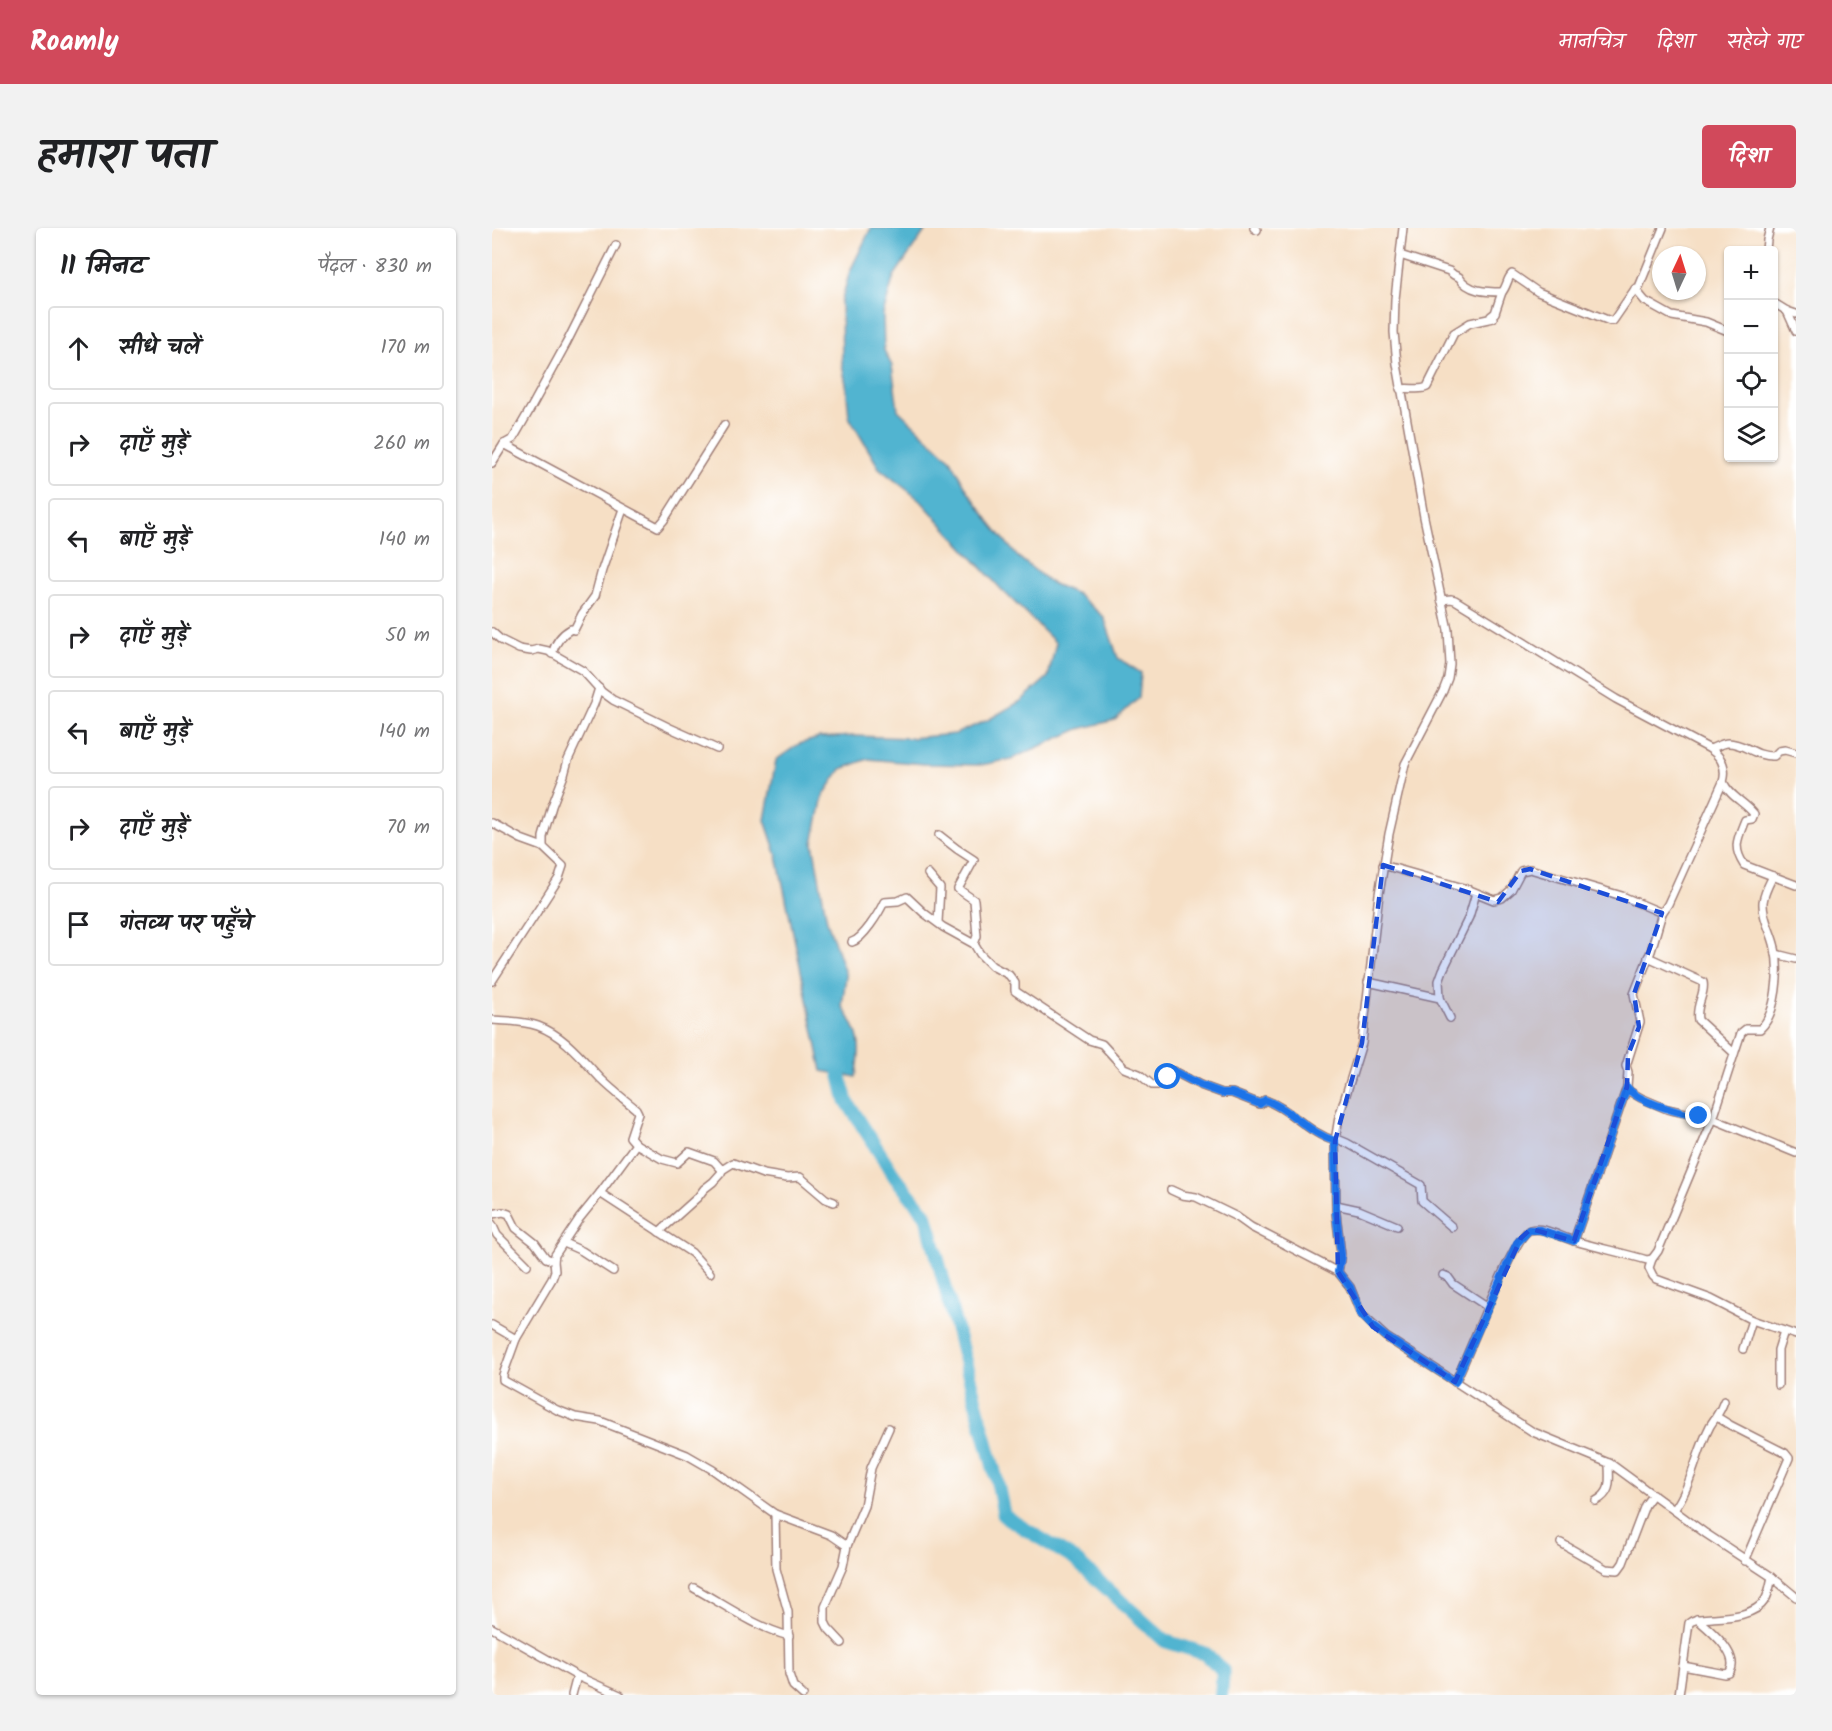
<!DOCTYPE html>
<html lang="hi">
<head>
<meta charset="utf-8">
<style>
	body { margin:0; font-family:Kalam,"Playpen Sans Deva",sans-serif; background:#f2f2f2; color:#202124 }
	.controls { position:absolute; right:18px; top:18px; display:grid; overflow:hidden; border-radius:6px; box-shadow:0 2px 4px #0004 }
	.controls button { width:54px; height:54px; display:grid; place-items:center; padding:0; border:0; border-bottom:2px solid #e0e0e0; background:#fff; color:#202124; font:30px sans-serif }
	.compass { position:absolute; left:1160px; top:18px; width:54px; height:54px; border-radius:50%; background:#fff; box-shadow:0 2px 4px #0004; rotate:4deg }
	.stop { position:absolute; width:18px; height:18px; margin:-14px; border:4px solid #1a73e8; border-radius:50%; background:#fff }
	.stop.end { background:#1a73e8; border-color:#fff; box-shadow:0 2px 6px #0008 }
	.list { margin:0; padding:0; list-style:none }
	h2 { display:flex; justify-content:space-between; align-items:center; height:78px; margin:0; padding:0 24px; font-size:26px }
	h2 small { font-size:20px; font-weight:400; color:#757577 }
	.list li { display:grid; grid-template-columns:39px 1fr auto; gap:18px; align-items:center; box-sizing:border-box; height:84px; margin:0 12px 12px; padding:0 12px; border:2px solid #e0e0e0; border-radius:6px }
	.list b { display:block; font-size:22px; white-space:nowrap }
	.list em { font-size:20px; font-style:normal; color:#757577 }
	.icon { flex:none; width:33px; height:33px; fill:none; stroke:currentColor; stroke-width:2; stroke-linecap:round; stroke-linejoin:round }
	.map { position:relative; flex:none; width:1304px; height:1467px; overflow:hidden; border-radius:6px }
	header { display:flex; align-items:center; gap:36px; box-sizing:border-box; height:84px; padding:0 30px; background:#d1495b; color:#fff }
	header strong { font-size:28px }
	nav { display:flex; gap:33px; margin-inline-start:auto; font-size:21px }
	.intro { display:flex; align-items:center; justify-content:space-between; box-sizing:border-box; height:144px; padding:0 36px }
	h1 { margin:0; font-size:42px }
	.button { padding:15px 27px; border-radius:6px; background:#d1495b; color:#fff; font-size:21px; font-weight:700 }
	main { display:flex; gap:36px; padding:0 36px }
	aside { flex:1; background:#fff; border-radius:6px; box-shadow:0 2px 4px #0004 }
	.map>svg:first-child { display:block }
	.water { fill:#51b4d0; stroke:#4e6a7e; stroke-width:1.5 }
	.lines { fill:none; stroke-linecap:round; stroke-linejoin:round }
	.river { stroke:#51b4d0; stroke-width:14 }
	.minor-casing { stroke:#a07f78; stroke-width:10 }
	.minor { stroke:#fff; stroke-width:7 }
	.route { stroke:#1a73e8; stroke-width:8 }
	.marked { fill:#1d4ed8; fill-opacity:0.2; stroke:#1d4ed8; stroke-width:4.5; stroke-dasharray:12 8; stroke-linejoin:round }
</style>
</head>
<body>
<header>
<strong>Roamly</strong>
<nav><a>मानचित्र</a><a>दिशा</a><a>सहेजे गए</a></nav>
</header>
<div class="intro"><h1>हमारा पता</h1><a class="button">दिशा</a></div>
<main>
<aside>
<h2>11 मिनट<small>पैदल · 830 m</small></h2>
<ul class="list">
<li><svg class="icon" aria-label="ahead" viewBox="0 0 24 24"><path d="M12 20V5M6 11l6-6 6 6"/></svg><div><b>सीधे चलें</b></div><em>170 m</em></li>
<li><svg class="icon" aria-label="right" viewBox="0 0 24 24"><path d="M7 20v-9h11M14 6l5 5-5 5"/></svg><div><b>दाएँ मुड़ें</b></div><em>260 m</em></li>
<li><svg class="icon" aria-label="left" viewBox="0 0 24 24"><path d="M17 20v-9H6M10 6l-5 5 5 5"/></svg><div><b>बाएँ मुड़ें</b></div><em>140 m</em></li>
<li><svg class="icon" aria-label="right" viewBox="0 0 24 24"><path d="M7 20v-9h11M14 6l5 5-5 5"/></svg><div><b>दाएँ मुड़ें</b></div><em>50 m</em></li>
<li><svg class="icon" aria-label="left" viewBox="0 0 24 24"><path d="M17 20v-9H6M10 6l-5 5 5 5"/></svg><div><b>बाएँ मुड़ें</b></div><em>140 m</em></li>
<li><svg class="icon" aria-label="right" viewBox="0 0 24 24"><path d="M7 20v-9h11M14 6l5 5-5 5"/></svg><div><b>दाएँ मुड़ें</b></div><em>70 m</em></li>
<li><svg class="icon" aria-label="arrive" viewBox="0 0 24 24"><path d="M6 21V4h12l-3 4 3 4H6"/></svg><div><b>गंतव्य पर पहुँचे</b></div></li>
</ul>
</aside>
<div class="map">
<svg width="1304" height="1467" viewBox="0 0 1304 1467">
	<rect width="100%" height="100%" fill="#fff"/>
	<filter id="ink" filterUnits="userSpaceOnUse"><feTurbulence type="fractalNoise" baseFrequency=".0167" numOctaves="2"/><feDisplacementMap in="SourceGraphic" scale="12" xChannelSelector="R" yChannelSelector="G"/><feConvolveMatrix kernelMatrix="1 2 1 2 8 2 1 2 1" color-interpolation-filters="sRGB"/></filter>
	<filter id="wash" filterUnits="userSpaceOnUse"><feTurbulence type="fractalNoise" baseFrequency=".008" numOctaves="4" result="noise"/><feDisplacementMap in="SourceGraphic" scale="24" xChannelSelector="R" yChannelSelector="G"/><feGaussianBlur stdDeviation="1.35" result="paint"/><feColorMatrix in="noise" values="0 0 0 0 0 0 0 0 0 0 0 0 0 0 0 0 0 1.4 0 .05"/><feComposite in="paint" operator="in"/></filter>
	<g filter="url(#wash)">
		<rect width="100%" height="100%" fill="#f6dfc5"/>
		<path class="water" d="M379,0H435L402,48L391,86L392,122L400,138L406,182L459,232L476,263L498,294L525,328L559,355L585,366L612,389L626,430L649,445L647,470L623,492L587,501L519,531L489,537L433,536L376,531L349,541L331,568L321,615L335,693L354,748L350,778C369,806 370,817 364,849L330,843L285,628L273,592L284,532L307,516L327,510L362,508L418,510L463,506L496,492L529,473L556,449L564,415L509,361L428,272L387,240L357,189L354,156L350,136L349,74L358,43Z"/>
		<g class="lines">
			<path class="river" d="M344,830L354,872L403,949L434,987L505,1253L512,1288L582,1331L673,1413L714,1426L731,1443L729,1467"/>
		</g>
	</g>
	<g filter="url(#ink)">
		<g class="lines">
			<defs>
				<g id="minor">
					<path d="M762,0L765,2"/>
					<path d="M911,0L903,71L902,104L905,136L932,289L956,402L958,436L956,450L951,463L913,536L897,606L887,666L870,815L847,889L843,913L844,985L849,1027L846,1044L858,1059L869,1086L894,1109L1041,1204L1119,1236L1213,1305L1280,1349L1304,1369"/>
					<path d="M1171,0L1147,59L1143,61L1153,73L1180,88L1214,94L1236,103"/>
					<path d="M1274,22L1275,12L1278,0"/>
					<path d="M908,27L957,43L962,47L967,49C976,64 995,64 1010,64C1015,59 1015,50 1020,46L1046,64L1118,93H1121L1143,61"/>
					<path d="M1282,75L1295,83L1304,86"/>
					<path d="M1295,83L1304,103"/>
					<path d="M908,161C917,159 928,163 935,159L962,105L978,95L1001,90L999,88L1003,85L1010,64"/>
					<path d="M12,216L166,299L172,292L232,197"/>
					<path d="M0,235L12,216L21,211L40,178L75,114L124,17"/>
					<path d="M949,372L959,371L963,372L1124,471L1218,521C1230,529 1235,540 1231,554L1176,676L1170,685L1159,723L1142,766L1148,794L1134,838L1136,844L1135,859L1137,863L1149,870L1175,881L1221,891L1304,925"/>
					<path d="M0,404L9,412L27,421L39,423L47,421L56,423L91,443L110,464L121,472L178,500L225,521"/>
					<path d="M60,426C63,415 68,407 79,401L82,402L90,386L103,368L110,342L131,281"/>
					<path d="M1218,521C1224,519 1230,515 1236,515C1253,515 1263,529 1282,528L1287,523L1293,522L1304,525"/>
					<path d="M1231,554C1239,570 1252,573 1262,586L1260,591L1253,592C1246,610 1240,619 1252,637L1304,657"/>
					<path d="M0,595L29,611L51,619L71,638L67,650L0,753"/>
					<path d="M447,607L465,621L482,632L466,661L482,672L485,708L482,716"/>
					<path d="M51,619V609L60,578L72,547L76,532L102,476L107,460"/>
					<path d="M891,637L975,661L1002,672L1010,670L1019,662L1029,643L1038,641L1130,668L1170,685"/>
					<path d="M436,646L448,660L446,694"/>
					<path d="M360,714C371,711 387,685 392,674L406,673L415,669L432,685L451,699L482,716L488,726L500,738L517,747L523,755V763L597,812L610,816L632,840L647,846L660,857H670L681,843L708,857L730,865H740L768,876L773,872C799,881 816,905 843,913"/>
					<path d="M1284,726L1304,731"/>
					<path d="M1156,729L1211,754C1214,766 1203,776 1206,792L1242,825"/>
					<path d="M876,754L948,770"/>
					<path d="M958,790L948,770L947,753L951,742L977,689L984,665"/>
					<path d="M0,792C15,793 32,793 46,798C73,808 90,831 109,851C120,862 132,871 144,881L146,885L138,909L144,916L108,965L87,991L63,1027L62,1033L54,1030L43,1015L24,1000L17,986L11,984L0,986"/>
					<path d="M843,910L855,915L929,957L930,973L960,999"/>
					<path d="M144,916L170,931L185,935L197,924L222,933L230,942"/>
					<path d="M679,962L690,967L704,969L745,989L759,999L846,1044"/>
					<path d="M108,965L200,1025L218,1045"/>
					<path d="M844,977L867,982L905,998"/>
					<path d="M0,996L5,1007L35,1037"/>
					<path d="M167,1004L206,969L212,961L221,954L229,945L230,942L241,935L271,946L295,950L308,949L334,971L342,974"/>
					<path d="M1082,1013L1135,859"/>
					<path d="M72,1015L90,1023L121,1043"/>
					<path d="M1160,1031L1157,1040L1161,1048L1164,1051L1219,1071L1260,1092L1304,1107"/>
					<path d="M62,1033L63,1043L60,1051L24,1111L11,1147V1152L65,1182L83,1189L108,1193L195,1227L221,1242L283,1286L284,1341L296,1384L297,1446L301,1458L311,1467"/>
					<path d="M951,1047L956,1049L961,1056L996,1079"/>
					<path d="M0,1097L24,1111"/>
					<path d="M1251,1121L1260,1092"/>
					<path d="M963,1154C975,1132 1021,1007 1038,1002C1052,998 1070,1010 1083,1013C1107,1020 1131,1025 1155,1032L1160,1031L1166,1023L1221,891L1249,805L1254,801H1268C1285,786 1288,741 1283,720C1280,704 1270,691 1271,674C1272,665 1277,656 1281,648"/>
					<path d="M1286,1157V1122L1292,1103"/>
					<path d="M1225,1189L1238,1197L1293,1225L1297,1230L1253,1333"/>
					<path d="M1104,1273C1121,1264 1117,1252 1117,1235"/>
					<path d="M1182,1282C1200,1257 1204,1225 1218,1198C1224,1188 1228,1185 1232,1173"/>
					<path d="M283,1286L339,1307L355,1318"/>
					<path d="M1069,1315L1114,1341L1126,1342L1131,1335L1153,1277L1161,1266"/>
					<path d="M202,1360C233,1377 263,1399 297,1408"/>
					<path d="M0,1400L85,1448L128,1467"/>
					<path d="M350,1415L336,1400L333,1394V1379L351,1338L355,1318L372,1278L379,1240L397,1200"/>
					<path d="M1191,1438L1233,1446L1237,1445C1250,1428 1218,1402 1205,1391"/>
					<path d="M80,1467L85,1448"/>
					<path d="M1187,1467L1197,1395C1203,1390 1211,1391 1220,1390C1236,1389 1263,1388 1273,1372C1277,1366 1278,1357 1280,1349"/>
				</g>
			</defs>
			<use href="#minor" class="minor-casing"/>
			<use href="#minor" class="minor"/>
		</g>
	</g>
	<g class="lines" filter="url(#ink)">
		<path class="route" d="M676,849L681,843L708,857L730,865H740L768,876L773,872C799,881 816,905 843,913L844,985L849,1027L846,1044L858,1059L869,1086L881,1099L894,1109L963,1154L1025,1015L1037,1002H1048L1082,1013L1135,859C1143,873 1190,886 1207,888"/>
	</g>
	<path class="marked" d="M891,637L1006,674L1029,643L1038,641L1170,685L1142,766L1147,799L1136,827L1135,859L1082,1013L1039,1001L1029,1010L963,1154L881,1099L846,1044L843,913L870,815Z"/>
</svg>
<div class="controls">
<button>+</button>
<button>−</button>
<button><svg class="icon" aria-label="locate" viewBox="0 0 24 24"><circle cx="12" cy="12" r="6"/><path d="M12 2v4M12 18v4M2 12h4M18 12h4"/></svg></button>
<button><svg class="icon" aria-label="layers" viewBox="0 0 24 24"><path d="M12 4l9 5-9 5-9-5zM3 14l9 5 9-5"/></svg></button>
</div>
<svg class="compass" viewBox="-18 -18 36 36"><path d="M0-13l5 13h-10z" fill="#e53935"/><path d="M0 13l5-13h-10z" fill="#757577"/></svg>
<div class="stop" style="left:676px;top:849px"></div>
<div class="stop end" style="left:1207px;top:888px"></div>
</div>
</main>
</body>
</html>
